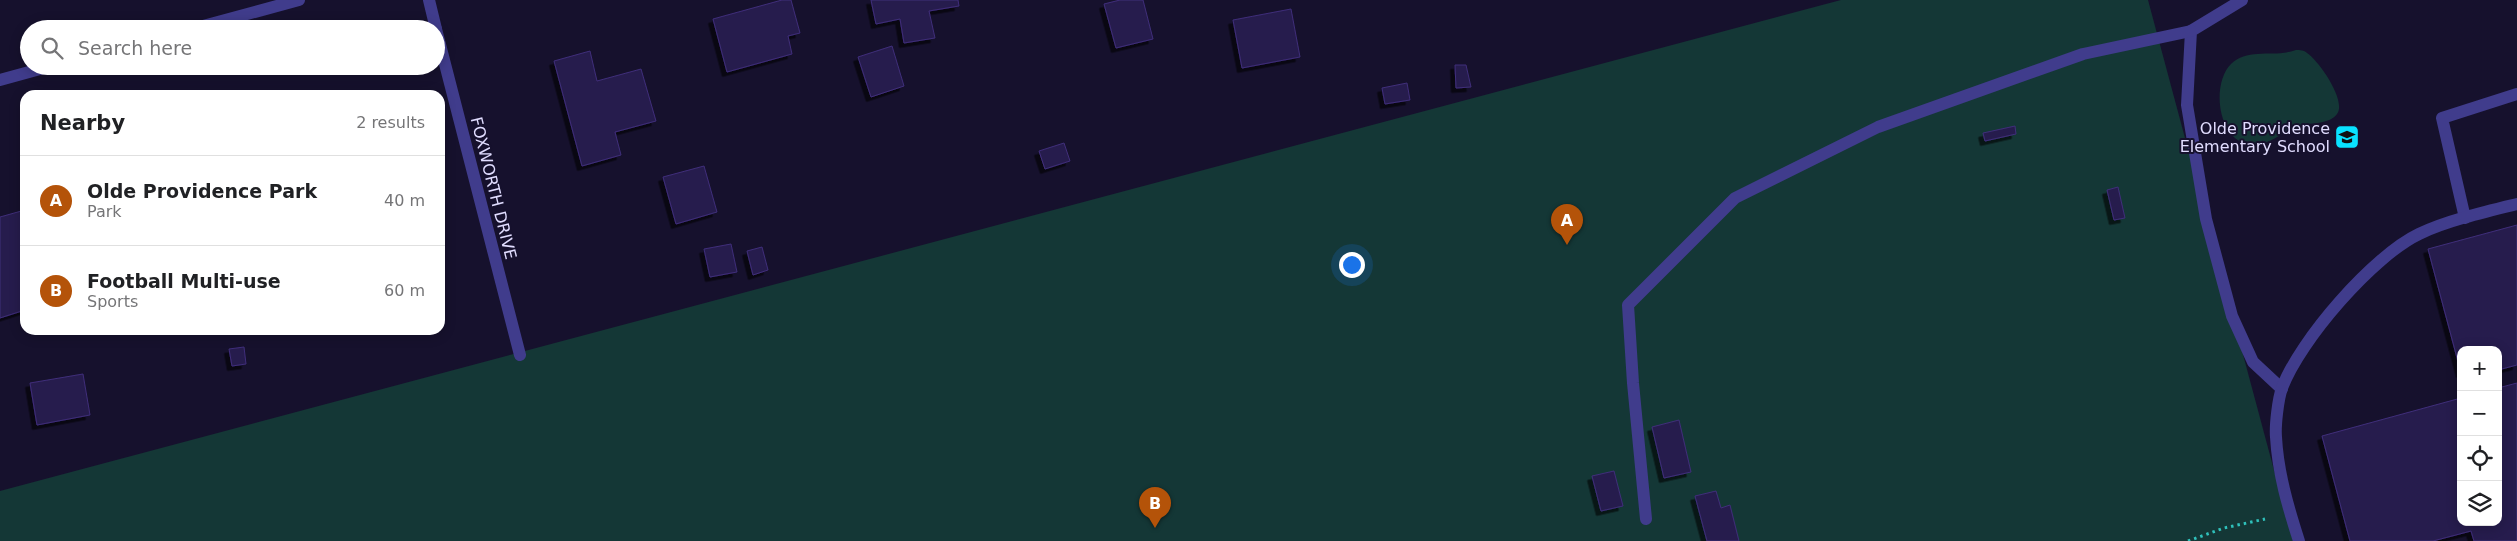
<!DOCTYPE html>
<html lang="en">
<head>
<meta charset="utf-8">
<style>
	body { margin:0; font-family:"DejaVu Sans",sans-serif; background:#f2f2f2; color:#202124 }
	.controls { position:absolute; right:15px; bottom:15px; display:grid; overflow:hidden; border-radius:10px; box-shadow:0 2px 12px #0003 }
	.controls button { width:45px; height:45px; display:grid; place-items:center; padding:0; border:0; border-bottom:1px solid #e0e0e0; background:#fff; color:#202124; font:25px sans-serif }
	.you { position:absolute; left:1351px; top:264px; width:18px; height:18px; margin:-12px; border:4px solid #fff; border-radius:50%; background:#1a73e8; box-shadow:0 0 0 8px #1a73e833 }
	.badge { display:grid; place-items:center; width:32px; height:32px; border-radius:50%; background:#b45309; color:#fff; font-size:16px; font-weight:700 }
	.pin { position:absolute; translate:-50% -41px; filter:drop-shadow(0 1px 2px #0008) }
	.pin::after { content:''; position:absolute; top:26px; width:18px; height:15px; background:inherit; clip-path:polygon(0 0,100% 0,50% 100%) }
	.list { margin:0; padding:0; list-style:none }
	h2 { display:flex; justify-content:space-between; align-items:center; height:65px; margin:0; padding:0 20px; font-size:21px }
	h2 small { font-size:16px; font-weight:400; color:#757577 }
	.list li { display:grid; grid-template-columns:32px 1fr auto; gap:15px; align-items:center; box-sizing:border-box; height:90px; padding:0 20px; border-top:1px solid #e0e0e0 }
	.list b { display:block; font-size:19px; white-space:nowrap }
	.list p { margin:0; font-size:16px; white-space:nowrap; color:#757577 }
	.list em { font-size:16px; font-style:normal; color:#757577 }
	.icon { flex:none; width:28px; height:28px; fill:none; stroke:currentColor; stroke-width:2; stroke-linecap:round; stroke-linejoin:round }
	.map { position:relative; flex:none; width:2517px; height:541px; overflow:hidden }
	.search { position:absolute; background:#fff; box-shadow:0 2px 12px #0003; left:20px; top:20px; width:425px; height:55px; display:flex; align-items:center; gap:12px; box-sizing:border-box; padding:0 18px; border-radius:28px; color:#757577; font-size:19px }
	.panel { position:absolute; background:#fff; box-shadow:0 2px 12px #0003; left:20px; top:90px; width:425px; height:245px; border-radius:15px }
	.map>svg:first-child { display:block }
	.green { fill:#143736 }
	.building { fill:#281d4e; stroke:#3f2e7a; filter:url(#shadow) }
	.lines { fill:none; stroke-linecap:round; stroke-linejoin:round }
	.path { stroke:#2fc1bb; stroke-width:3; stroke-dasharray:2.5 4; stroke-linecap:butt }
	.lane { stroke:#403c8c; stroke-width:12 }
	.street { stroke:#403c8c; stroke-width:12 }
	.labels { text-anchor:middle; stroke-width:4; stroke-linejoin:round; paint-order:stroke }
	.poi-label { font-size:16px; fill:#e1ddff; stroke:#16112d; text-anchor:end }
	.street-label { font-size:16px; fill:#e1ddff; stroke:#16112d }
</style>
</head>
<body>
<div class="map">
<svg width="2517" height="541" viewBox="0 0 2517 541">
	<defs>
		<filter id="shadow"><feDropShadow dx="-4.5" dy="4.5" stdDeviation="0" flood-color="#0009"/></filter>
	</defs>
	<rect width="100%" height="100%" fill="#16112d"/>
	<g class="green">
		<path d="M1841,0H2148L2293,541H0V491Z"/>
		<path d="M2296,50C2300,50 2304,50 2307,53C2319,61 2347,101 2337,114C2330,124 2312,123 2301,125C2287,129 2274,142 2260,144C2219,152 2209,86 2231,64C2248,47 2275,58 2296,50Z"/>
	</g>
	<g class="building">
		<path d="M782,0H791L800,33L788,36L792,54L727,72L713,19Z"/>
		<path d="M871,0H958L959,6L929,11L935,38L904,43L900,19L876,24Z"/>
		<path d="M1120,0H1143L1153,39L1116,48L1104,4Z"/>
		<path d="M1291,9L1300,57L1242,68L1233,20Z"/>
		<path d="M892,46L904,86L871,97L858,57Z"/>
		<path d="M590,51L597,81L641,69L656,121L615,132L621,155L582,166L554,61Z"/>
		<path d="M1455,65H1466L1471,87L1456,88Z"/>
		<path d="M1407,83L1410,100L1385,104L1382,88Z"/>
		<path d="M2015,126L2016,134L1985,141L1983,133Z"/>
		<path d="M1064,143L1070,161L1045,169L1039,151Z"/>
		<path d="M704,166L717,212L676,224L663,177Z"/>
		<path d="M2118,187L2125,218L2114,220L2107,190Z"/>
		<path d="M25,210V310L0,318V217Z"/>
		<path d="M2517,225V365L2498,370V350H2461V373L2428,249Z"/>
		<path d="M731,244L737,272L710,277L704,249Z"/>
		<path d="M762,247L768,270L753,275L747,251Z"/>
		<path d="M244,347L246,364L232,366L229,349Z"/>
		<path d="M83,374L90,415L37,425L30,383Z"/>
		<path d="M2517,383V541H2474L2471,531L2433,541H2350L2322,436L2461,398V522H2498V388Z"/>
		<path d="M1679,420L1691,472L1664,478L1652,427Z"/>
		<path d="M1614,471L1623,506L1601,511L1592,476Z"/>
		<path d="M1716,491L1721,508L1730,505L1739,541H1707L1695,496Z"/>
	</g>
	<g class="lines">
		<path class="path" d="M2188,541L2224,528L2265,519"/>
		<g class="lane">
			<path d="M2242,0L2191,31L2187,105L2206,219L2232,316L2253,362L2282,389"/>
			<path d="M2465,218L2442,118L2517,94"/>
			<path d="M1646,519L1633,383L1628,305L1735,198L1878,127L2083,54L2191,31"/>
			<path d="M2299,541C2288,507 2278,473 2276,437C2275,426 2278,399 2282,388C2300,340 2373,256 2419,234C2445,221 2488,211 2517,204"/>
		</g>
		<g class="street">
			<path d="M429,0L436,29"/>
			<path d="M192,29L299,0"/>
			<path d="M436,29L520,355"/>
			<path d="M0,80L51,66"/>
		</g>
	</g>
	<defs>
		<symbol id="school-square" viewBox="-11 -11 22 22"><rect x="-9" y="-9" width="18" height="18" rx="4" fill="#09e2ff" stroke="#16112d"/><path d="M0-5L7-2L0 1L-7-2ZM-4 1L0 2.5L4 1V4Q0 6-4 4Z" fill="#111"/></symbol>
	</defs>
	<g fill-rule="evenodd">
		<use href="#school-square" x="2333" y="123" width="28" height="28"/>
	</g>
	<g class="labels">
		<g class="poi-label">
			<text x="2330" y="134">Olde Providence<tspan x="2330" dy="18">Elementary School</tspan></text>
		</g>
		<g class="street-label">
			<text transform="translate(494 188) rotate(76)" y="6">FOXWORTH DRIVE</text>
		</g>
	</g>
</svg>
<div class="controls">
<button>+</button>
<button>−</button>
<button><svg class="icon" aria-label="locate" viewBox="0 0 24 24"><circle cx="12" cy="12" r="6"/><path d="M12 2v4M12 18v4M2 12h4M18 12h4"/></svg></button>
<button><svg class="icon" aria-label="layers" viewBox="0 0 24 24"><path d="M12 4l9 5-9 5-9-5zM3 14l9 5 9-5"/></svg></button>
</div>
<div class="you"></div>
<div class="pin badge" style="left:1567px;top:245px">A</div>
<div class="pin badge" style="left:1155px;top:528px">B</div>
<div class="search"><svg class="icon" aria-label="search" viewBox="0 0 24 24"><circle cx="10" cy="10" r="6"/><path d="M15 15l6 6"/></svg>Search here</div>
<section class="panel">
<h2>Nearby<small>2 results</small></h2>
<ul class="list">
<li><span class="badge">A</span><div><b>Olde Providence Park</b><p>Park</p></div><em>40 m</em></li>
<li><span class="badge">B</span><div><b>Football Multi-use</b><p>Sports</p></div><em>60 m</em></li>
</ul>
</section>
</div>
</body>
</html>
